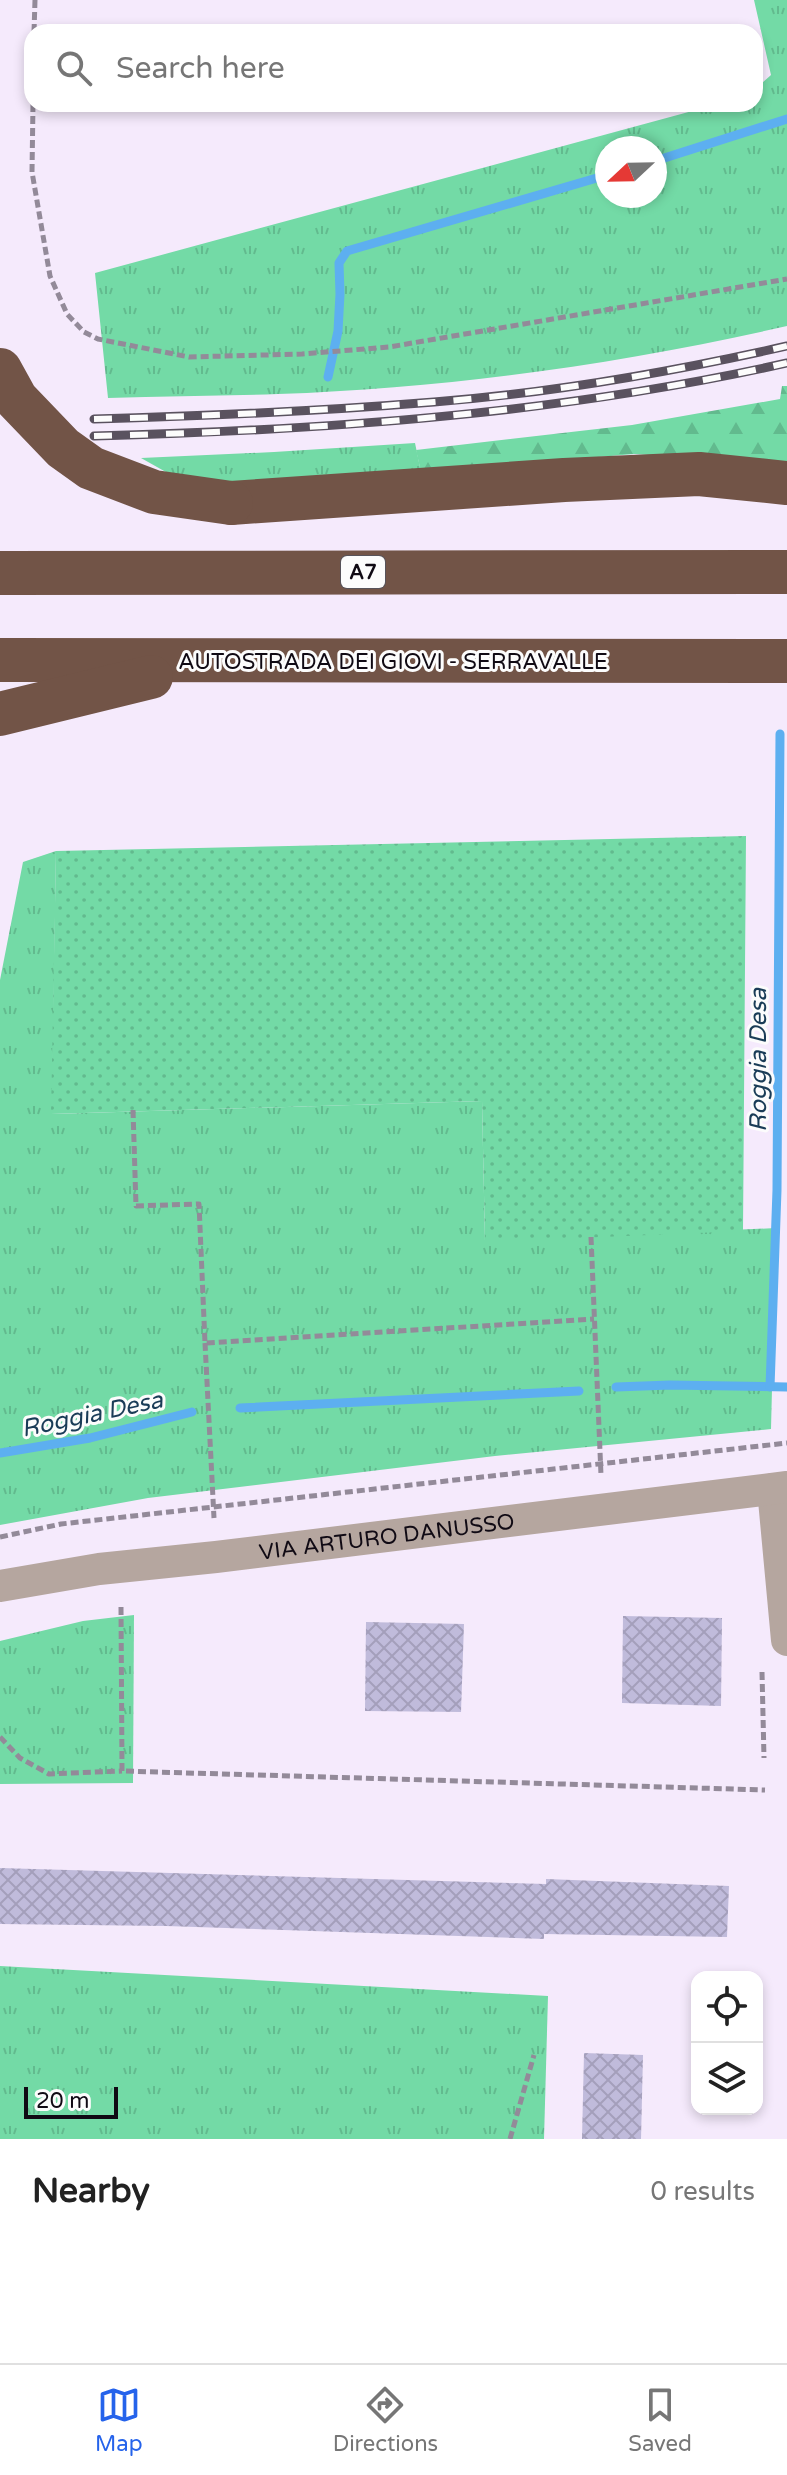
<!DOCTYPE html>
<html lang="en">
<head>
<meta charset="utf-8">
<style>
	body { margin:0; font-family:"Varela Round",sans-serif; background:#f6f6f6; color:#222 }
	.controls { position:absolute; right:24px; bottom:24px; display:grid; overflow:hidden; border-radius:16px; box-shadow:0 4px 12px #0003 }
	.controls button { width:72px; height:72px; display:grid; place-items:center; padding:0; border:0; border-bottom:2px solid #e0e0e0; background:#fff; color:#222; font:40px sans-serif }
	.compass { position:absolute; left:595px; top:136px; width:72px; height:72px; border-radius:50%; background:#fff; box-shadow:0 4px 12px #0003; rotate:248deg }
	.scale { position:absolute; left:24px; bottom:20px; width:94px; box-sizing:border-box; padding-left:8px; border:4px solid #100a14; border-top:0; font-size:22px; line-height:28px; white-space:nowrap; color:#100a14; -webkit-text-stroke:6px #fcfcfc; paint-order:stroke }
	.list { margin:0; padding:0; list-style:none }
	h2 { display:flex; justify-content:space-between; align-items:center; height:104px; margin:0; padding:0 32px; font-size:34px }
	h2 small { font-size:26px; font-weight:400; color:#767676 }
	.icon { flex:none; width:44px; height:44px; fill:none; stroke:currentColor; stroke-width:2; stroke-linecap:round; stroke-linejoin:round }
	.map { position:relative; flex:none; width:787px; height:2139px; overflow:hidden }
	.search { position:absolute; background:#fff; box-shadow:0 4px 12px #0003; left:24px; right:24px; top:24px; height:88px; display:flex; align-items:center; gap:20px; box-sizing:border-box; padding:0 28px; border-radius:24px; color:#767676; font-size:30px }
	.sheet { height:224px; background:#fff }
	nav { display:flex; justify-content:space-around; align-items:center; box-sizing:border-box; height:112px; border-top:2px solid #e0e0e0; background:#fff; font-size:22px; color:#767676 }
	nav a { display:grid; justify-items:center; gap:4px }
	nav .on { color:#2563eb }
	.map>svg:first-child { display:block }
	.grass { fill:url(#grass-tufts); fill-rule:evenodd }
	.forest { fill:url(#forest-firs) }
	.garden { fill:url(#garden-dots) }
	.lines { fill:none; stroke-linecap:round; stroke-linejoin:round }
	.stream { stroke:#5daff0; stroke-width:9 }
	.building { fill:url(#building-cross-hatch) }
	.path { stroke:#938a99; stroke-width:5; stroke-dasharray:8 4; stroke-linecap:butt }
	.minor { stroke:#b5a69f; stroke-width:32 }
	.highway { stroke:#725447; stroke-width:44 }
	.rail-casing { stroke:#5a525f; stroke-width:9 }
	.rail { stroke:#fcfcfc; stroke-width:6; stroke-dasharray:18; stroke-linecap:butt }
	.highway-bridge { stroke:#725447; stroke-width:44 }
	.labels { text-anchor:middle; stroke-width:6; stroke-linejoin:round; paint-order:stroke }
	.shield { fill:#fcfcfc; stroke:#57535a; stroke-width:2 }
	.shield-label { font-size:20px; font-weight:bold; fill:#100a14 }
	.street-label { font-size:22px; fill:#100a14; stroke:#fcfcfc }
	.water-label { font-size:24px; font-style:italic; fill:#1a3c57; stroke:#fcfcfc }
</style>
</head>
<body>
<div class="map">
<svg width="787" height="2139" viewBox="0 0 787 2139">
	<defs>
		<pattern id="grass-tufts" width="24" height="20" patternUnits="userSpaceOnUse" patternTransform="scale(2)"><rect width="24" height="20" fill="#73daa6"/><path d="M3 7l-1-3M5 7V3M7 7l1-3M15 17l-1-3M17 17v-4M19 17l1-3" fill="none" stroke="#62ba8e"/></pattern>
		<pattern id="forest-firs" width="22" height="20" patternUnits="userSpaceOnUse" patternTransform="scale(2)"><rect width="22" height="20" fill="#73daa6"/><path d="M5 1l3.5 6h-7zM16 11l3.5 6h-7z" fill="#62ba8e"/></pattern>
		<pattern id="garden-dots" width="8" height="8" patternUnits="userSpaceOnUse" patternTransform="scale(2)"><rect width="8" height="8" fill="#73daa6"/><path d="M2 2h.1M6 6h.1" fill="none" stroke="#62ba8e" stroke-width="1.8" stroke-linecap="round"/></pattern>
		<pattern id="building-cross-hatch" width="8" height="8" patternUnits="userSpaceOnUse" patternTransform="scale(2)"><rect width="8" height="8" fill="#c0bbdb"/><path d="M0 0l8 8M0 8l8-8" fill="none" stroke="#a49fbb"/></pattern>
	</defs>
	<rect width="100%" height="100%" fill="#f5eafc"/>
	<g class="grass">
		<path d="M754,0H787V326C621,364 449,388 278,394C221,396 165,396 108,398L95,273L718,104H755V89L771,75ZM655,148V196H607V148Z"/>
		<path d="M415,443L421,472L223,483L173,476L141,458L274,452Z"/>
		<path d="M56,851L52,1114L482,1101L485,1241L776,1228L771,1429L495,1456L148,1498L0,1525V980L23,862Z"/>
		<path d="M134,1615L133,1783L0,1784V1641L83,1621Z"/>
		<path d="M0,1966L548,1996L544,2139H0Z"/>
	</g>
	<path class="forest" d="M782,386H787V464L634,454L421,472L416,450L632,425L780,399Z"/>
	<path class="garden" d="M746,836L743,1231L485,1242L482,1101L51,1114L56,851Z"/>
	<g class="lines">
		<g class="stream">
			<path d="M655,161L787,119"/>
			<path d="M328,377L338,331L340,294L339,263L347,251L607,175"/>
			<path d="M616,1387L670,1385L787,1387"/>
			<path d="M770,1387L777,1190L780,734"/>
			<path d="M240,1408L579,1391"/>
			<path d="M0,1453L90,1438L192,1412"/>
		</g>
	</g>
	<g class="building">
		<path d="M623,1616L722,1618L721,1706L622,1703Z"/>
		<path d="M366,1622L464,1624L461,1712L365,1711Z"/>
		<path d="M0,1868L546,1884V1879L729,1886L727,1937L544,1934V1939L166,1926L0,1924Z"/>
		<path d="M584,2053L643,2055L641,2139H582Z"/>
	</g>
	<g class="lines">
		<g class="path">
			<path d="M34,32L35,0"/>
			<path d="M33,104L32,172L50,276L67,314L84,332L98,339L189,357L302,354L389,347L787,279"/>
			<path d="M133,1110L136,1206L199,1204L205,1343L594,1319"/>
			<path d="M591,1237L601,1475"/>
			<path d="M205,1343L214,1518"/>
			<path d="M0,1537L61,1524L787,1443"/>
			<path d="M121,1607L122,1771L765,1790"/>
			<path d="M762,1672L764,1758"/>
			<path d="M0,1737L20,1758L49,1774L122,1771"/>
			<path d="M510,2139L534,2055"/>
		</g>
		<g class="minor">
			<path d="M773,1489L787,1640"/>
			<path id="s1" d="M0,1586L99,1569L216,1557L787,1487"/>
		</g>
		<g class="highway">
			<path d="M231,503L564,480L699,474L787,483"/>
			<path d="M0,573L787,572"/>
			<path d="M0,660L787,661"/>
			<path d="M0,714L151,677"/>
		</g>
		<defs>
			<g id="rail">
				<path d="M94,419C207,416 321,411 434,402C552,393 671,372 787,346"/>
				<path d="M94,436C327,430 559,414 787,363"/>
			</g>
		</defs>
		<use href="#rail" class="rail-casing"/>
		<use href="#rail" class="rail"/>
		<path class="highway-bridge" d="M0,370L16,399L63,448L91,468L154,492L231,503"/>
	</g>
	<g class="labels">
		<rect class="shield" x="341" y="556" width="44" height="32" rx="6"/>
		<g class="shield-label">
			<text x="363" y="579">A7</text>
		</g>
		<g class="street-label">
			<text x="393" y="669">AUTOSTRADA DEI GIOVI - SERRAVALLE</text>
			<text dy="8" stroke="none"><textPath href="#s1" startOffset="390">VIA ARTURO DANUSSO</textPath></text>
		</g>
		<g class="water-label">
			<text transform="translate(758 1060) rotate(-90)" y="8">Roggia Desa</text>
			<text transform="translate(92 1414) rotate(-12)" y="8">Roggia Desa</text>
		</g>
	</g>
</svg>
<div class="controls">
<button><svg class="icon" aria-label="locate" viewBox="0 0 24 24"><circle cx="12" cy="12" r="6"/><path d="M12 2v4M12 18v4M2 12h4M18 12h4"/></svg></button>
<button><svg class="icon" aria-label="layers" viewBox="0 0 24 24"><path d="M12 4l9 5-9 5-9-5zM3 14l9 5 9-5"/></svg></button>
</div>
<svg class="compass" viewBox="-18 -18 36 36"><path d="M0-13l5 13h-10z" fill="#e53935"/><path d="M0 13l5-13h-10z" fill="#767676"/></svg>
<div class="scale">20 m</div>
<div class="search"><svg class="icon" aria-label="search" viewBox="0 0 24 24"><circle cx="10" cy="10" r="6"/><path d="M15 15l6 6"/></svg>Search here</div>
</div>
<section class="sheet">
<h2>Nearby<small>0 results</small></h2>
<ul class="list">
</ul>
</section>
<nav>
<a class="on"><svg class="icon" aria-label="map" viewBox="0 0 24 24"><path d="M3 6l6-2 6 2 6-2v14l-6 2-6-2-6 2zM9 4v14M15 6v14"/></svg>Map</a>
<a><svg class="icon" aria-label="directions" viewBox="0 0 24 24"><path d="M12 3l9 9-9 9-9-9zM9 14v-3h6M13 9l2 2-2 2"/></svg>Directions</a>
<a><svg class="icon" aria-label="saved" viewBox="0 0 24 24"><path d="M7 4h10v16l-5-4-5 4z"/></svg>Saved</a>
</nav>
</body>
</html>
